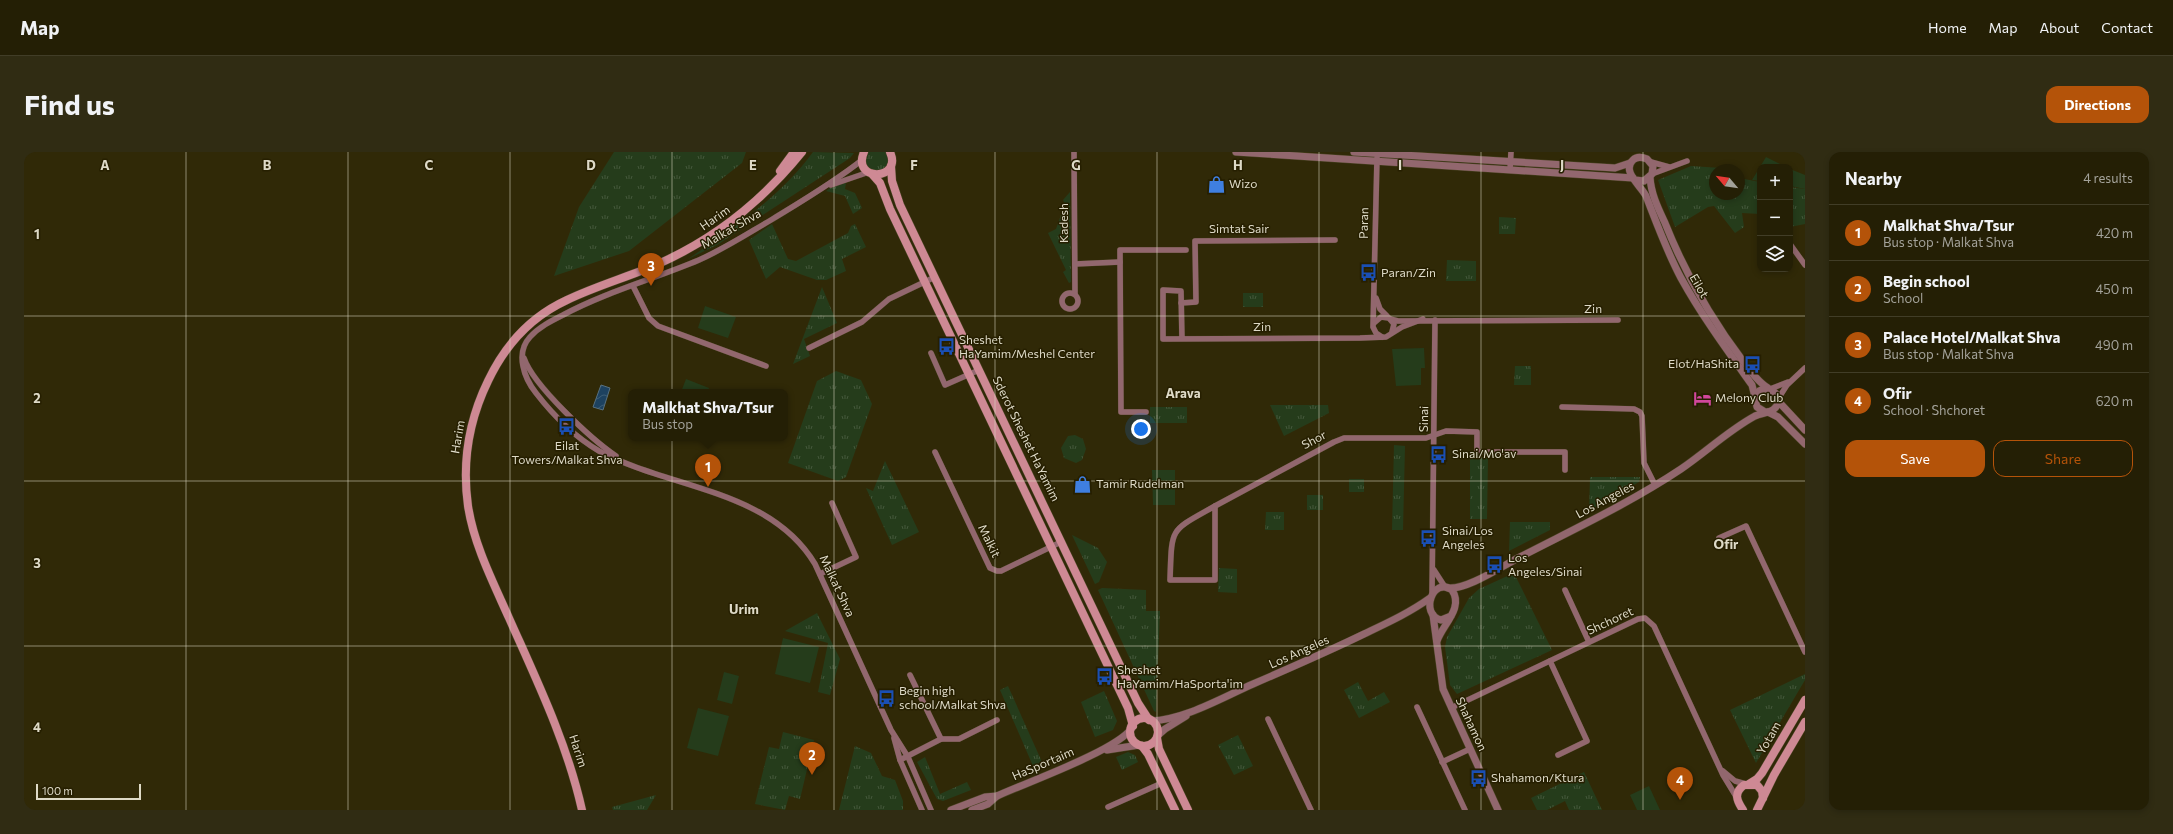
<!DOCTYPE html>
<html lang="en">
<head>
<meta charset="utf-8">
<style>
	body { margin:0; font-family:Commissioner,sans-serif; background:#302c13; color:#f1f3f6 }
	.controls { position:absolute; right:12px; top:12px; display:grid; overflow:hidden; border-radius:8px; box-shadow:0 2px 6px #0003 }
	.controls button { width:36px; height:36px; display:grid; place-items:center; padding:0; border:0; border-bottom:1px solid #413d27; background:#241f05; color:#f1f3f6; font:20px sans-serif }
	.compass { position:absolute; left:1685px; top:12px; width:36px; height:36px; border-radius:50%; background:#241f05; box-shadow:0 2px 6px #0003; rotate:299deg }
	.scale { position:absolute; left:12px; bottom:10px; width:105px; box-sizing:border-box; padding-left:4px; border:2px solid #dedac7; border-top:0; font-size:11px; line-height:14px; white-space:nowrap; color:#dedac7; -webkit-text-stroke:3px #261f00; paint-order:stroke }
	.you { position:absolute; left:1117px; top:277px; width:14px; height:14px; margin:-10px; border:3px solid #fff; border-radius:50%; background:#1a73e8; box-shadow:0 0 0 6px #1a73e833 }
	.badge { display:grid; place-items:center; width:26px; height:26px; border-radius:50%; background:#b45309; color:#fff; font-size:13px; font-weight:700 }
	.pin { position:absolute; translate:-50% -33px; filter:drop-shadow(0 1px 2px #0008) }
	.pin::after { content:''; position:absolute; top:21px; width:14px; height:12px; background:inherit; clip-path:polygon(0 0,100% 0,50% 100%) }
	.popup { position:absolute; left:604px; top:237px; width:160px; height:52px; box-sizing:border-box; display:grid; place-content:center; border-radius:8px; background:#241f05; filter:drop-shadow(0 1px 3px #0005); font-size:13px; white-space:nowrap; color:#a3a29a }
	.popup b { font-size:15px; color:#f1f3f6 }
	.popup::after { content:''; position:absolute; left:50%; top:100%; margin-left:-8px; border:8px solid transparent; border-top-color:#241f05 }
	.list { margin:0; padding:0; list-style:none }
	h2 { display:flex; justify-content:space-between; align-items:center; height:52px; margin:0; padding:0 16px; font-size:17px }
	h2 small { font-size:13px; font-weight:400; color:#a3a29a }
	.list li { display:grid; grid-template-columns:26px 1fr auto; gap:12px; align-items:center; box-sizing:border-box; height:56px; padding:0 16px; border-top:1px solid #413d27 }
	.list b { display:block; font-size:15px; white-space:nowrap }
	.list p { margin:0; font-size:13px; white-space:nowrap; color:#a3a29a }
	.list em { font-size:13px; font-style:normal; color:#a3a29a }
	.actions { display:flex; gap:8px; padding:12px 16px }
	.actions a { flex:1; padding:9px 0; border:1px solid #b45309; border-radius:12px; text-align:center; font-size:14px; color:#b45309 }
	.actions .main { background:#b45309; color:#fff }
	.icon { flex:none; width:22px; height:22px; fill:none; stroke:currentColor; stroke-width:2; stroke-linecap:round; stroke-linejoin:round }
	.map { position:relative; flex:none; width:1781px; height:658px; overflow:hidden; border-radius:12px }
	header { display:flex; align-items:center; gap:24px; box-sizing:border-box; height:56px; padding:0 20px; background:#241f05; border-bottom:1px solid #413d27 }
	header strong { font-size:19px }
	nav { display:flex; gap:22px; margin-inline-start:auto; font-size:14px }
	.intro { display:flex; align-items:center; justify-content:space-between; box-sizing:border-box; height:96px; padding:0 24px }
	h1 { margin:0; font-size:28px }
	.button { padding:10px 18px; border-radius:12px; background:#b45309; color:#fff; font-size:14px; font-weight:700 }
	main { display:flex; gap:24px; padding:0 24px }
	aside { flex:1; background:#241f05; border-radius:12px; box-shadow:0 2px 6px #0003 }
	.map>svg:first-child { display:block }
	.green { fill:#253c1b }
	.park { fill:url(#park-tufts) }
	.water { fill:url(#water-waves); stroke:#57707f }
	.lines { fill:none; stroke-linecap:round; stroke-linejoin:round }
	.minor-casing { stroke:#4c4526; stroke-width:6 }
	.tertiary-casing { stroke:#4c4526; stroke-width:8 }
	.secondary-casing { stroke:#4c4526; stroke-width:9 }
	.minor { stroke:#92676e; stroke-width:5.5 }
	.tertiary { stroke:#92676e; stroke-width:7 }
	.secondary { stroke:#ce8994; stroke-width:8 }
	.grid { fill:none; stroke:#dedac7; stroke-width:1; stroke-opacity:0.55 }
	.labels { text-anchor:middle; stroke-width:3; stroke-linejoin:round; paint-order:stroke }
	.poi-label { font-size:12px; fill:#dedac7; stroke:#261f00; text-anchor:start }
	.street-label { font-size:12px; fill:#dedac7; stroke:#261f00 }
	.neighbourhood-label { font-size:13px; font-weight:bold; fill:#dedac7; stroke:#261f00 }
	.grid-label { font-size:13px; text-anchor:middle; font-weight:bold; fill:#dedac7; stroke:#261f00; stroke-width:3; stroke-linejoin:round; paint-order:stroke }
</style>
</head>
<body>
<header>
<strong>Map</strong>
<nav><a>Home</a><a>Map</a><a>About</a><a>Contact</a></nav>
</header>
<div class="intro"><h1>Find us</h1><a class="button">Directions</a></div>
<main>
<div class="map">
<svg width="1781" height="658" viewBox="0 0 1781 658">
	<defs>
		<pattern id="park-tufts" width="24" height="20" patternUnits="userSpaceOnUse"><rect width="24" height="20" fill="#253c1b"/><path d="M3 7l-1-3M5 7V3M7 7l1-3M15 17l-1-3M17 17v-4M19 17l1-3" fill="none" stroke="#44583b"/></pattern>
		<pattern id="water-waves" width="16" height="10" patternUnits="userSpaceOnUse"><rect width="16" height="10" fill="#1d4260"/><path d="M0 5q4-4 8 0t8 0" fill="none" stroke="#3d5d75"/></pattern>
	</defs>
	<rect width="100%" height="100%" fill="#302907"/>
	<g class="green">
		<path d="M1742,5L1762,15H1736V29L1728,28Z"/>
		<path d="M1766,17L1781,23V37L1766,34Z"/>
		<path d="M681,154L712,165L704,186L674,176Z"/>
		<path d="M1400,196L1401,216H1397V233L1372,234L1368,197Z"/>
		<path d="M662,227L685,236L684,240H657Z"/>
		<path d="M1128,318H1151V353H1129Z"/>
		<path d="M759,486L795,495L786,531L751,522Z"/>
		<path d="M700,520L715,524L708,552L693,548Z"/>
		<path d="M674,556L705,564L694,604L663,596Z"/>
		<path d="M1625,634L1636,658H1613L1606,643Z"/>
	</g>
	<g class="park">
		<path d="M590,0H722L718,11L605,99L530,124L555,55Z"/>
		<path d="M789,0L830,1L826,6L693,93L664,107C709,77 757,44 789,0Z"/>
		<path d="M842,0H864L865,12L854,21L841,14Z"/>
		<path d="M1667,14L1697,16L1691,18V42H1715V26L1736,30V62L1718,61L1720,75L1711,81L1690,54L1684,55L1651,75L1634,28Z"/>
		<path d="M822,31L821,37L831,41L838,56L829,62L821,44L802,39L809,34Z"/>
		<path d="M1766,35L1781,37V72L1766,75Z"/>
		<path d="M1046,40L1047,130L1045,131L1039,120L1042,118L1024,81L1032,77L1041,52L1039,48Z"/>
		<path d="M1475,65L1492,66L1491,82H1475Z"/>
		<path d="M748,72L764,107L772,109L824,81L827,74L831,72L842,95L818,107L822,119L802,128H793L756,115L742,127L725,88Z"/>
		<path d="M1423,108L1452,109V129H1422Z"/>
		<path d="M798,135L813,171L780,187L786,204L769,212Z"/>
		<rect x="1219" y="141" width="20" height="14"/>
		<path d="M1491,214H1507V233H1490Z"/>
		<path d="M812,219L837,228L848,252L822,325L814,329L764,311L793,229Z"/>
		<path d="M1246,253H1304L1305,261L1260,284Z"/>
		<rect x="1126" y="255" width="37" height="16"/>
		<path d="M1051,283L1059,287L1062,297L1058,308L1052,311L1040,306L1037,296L1044,284Z"/>
		<path d="M1370,293L1381,294L1379,378H1368Z"/>
		<path d="M1446,305L1464,306L1463,367H1446Z"/>
		<path d="M861,309L895,380L868,393L842,336L849,339Z"/>
		<path d="M1566,325H1616L1615,330L1565,359Z"/>
		<rect x="1325" y="327" width="15" height="13"/>
		<rect x="1283" y="343" width="16" height="15"/>
		<path d="M1242,360H1260V378H1241Z"/>
		<path d="M1486,370H1526V378L1485,399Z"/>
		<path d="M1048,383L1074,396L1083,410L1075,430L1071,432Z"/>
		<path d="M1195,416L1213,417V441L1194,440Z"/>
		<path d="M1490,421L1528,498L1433,542L1426,533L1421,495L1423,485L1445,446L1455,437Z"/>
		<path d="M1078,436L1122,438V459H1136L1132,560L1130,559L1074,438Z"/>
		<path d="M793,461L816,507L806,543L794,540L804,491L761,479Z"/>
		<path d="M1781,522V528L1732,611L1706,558Z"/>
		<path d="M1334,530L1344,549L1360,540L1366,550L1335,566L1320,538Z"/>
		<path d="M984,534L1018,610L1009,614L976,538Z"/>
		<path d="M1080,539L1093,569L1089,578L1071,585L1057,550Z"/>
		<path d="M759,580L790,588L776,647L765,644L761,658L731,652L745,595L755,597Z"/>
		<path d="M1214,583L1229,614L1210,623L1194,593Z"/>
		<path d="M831,594L847,601L858,624L871,628L879,649V658H815Z"/>
		<path d="M1104,600L1111,603L1114,610L1098,618L1092,605Z"/>
		<path d="M901,605L916,642L943,630L947,638L919,649L913,647L893,610Z"/>
		<path d="M1560,620L1578,658H1545L1541,649L1523,658H1513L1507,646Z"/>
		<path d="M632,643L623,658H589L588,655Z"/>
	</g>
	<path class="water" d="M577,233L586,236L579,258L569,255Z"/>
	<g class="lines">
		<defs>
			<g id="minor">
				<path d="M1050,0L1051,142"/>
				<path d="M1353,6L1349,175L1352,181L1358,185"/>
				<path d="M838,8C809,31 778,49 747,68C723,82 700,97 675,108C630,127 582,140 539,163C527,169 515,175 506,185C491,201 500,226 512,241C529,263 551,285 575,299C646,337 746,337 791,412L867,578L884,605L907,658"/>
				<path d="M1627,10L1645,15"/>
				<path d="M1486,18L1487,0"/>
				<path d="M1628,22L1663,9"/>
				<path d="M807,33L845,20"/>
				<path d="M1766,92L1781,113"/>
				<path d="M1051,112L1096,110"/>
				<path d="M609,134L625,166L634,174L742,214"/>
				<circle cx="1046" cy="149" r="8"/>
				<path d="M1352,146L1356,157L1363,164"/>
				<path d="M1157,151L1172,150L1171,89L1311,88"/>
				<path d="M1366,167L1374,169L1594,168"/>
				<path d="M1350,171L1357,165L1365,166L1370,172L1368,180"/>
				<path d="M1158,187L1157,139L1139,138V187L1336,186L1362,185L1378,175L1399,167"/>
				<path d="M785,196L838,170L865,147L911,125"/>
				<path d="M907,201L921,233L955,218"/>
				<path d="M500,206C509,233 567,287 592,304"/>
				<path d="M1746,237L1764,230"/>
				<path d="M1754,247L1763,233L1781,216"/>
				<path d="M1538,255L1610,257L1616,260L1618,264L1620,311L1631,333"/>
				<path d="M1122,260H1097L1096,98H1162"/>
				<path d="M911,300L966,416L973,419H977L1037,390"/>
				<path d="M1191,354L1310,290L1320,286H1402L1422,279L1453,280V300H1541V318"/>
				<path d="M1191,354V428H1146C1148,374 1145,380 1191,354Z"/>
				<path d="M1695,386L1722,374L1781,500"/>
				<path d="M1410,418L1421,435"/>
				<path d="M796,422L832,405L808,351"/>
				<path d="M1541,438L1565,490"/>
				<path d="M1408,442L1411,168"/>
				<path d="M1526,509L1563,589L1534,603"/>
				<path d="M886,523L917,587"/>
				<path d="M1393,555L1441,658"/>
				<path d="M1427,556L1614,467L1621,466L1630,474L1699,623L1713,646"/>
				<path d="M1244,567L1287,658"/>
				<path d="M870,586L876,608L898,658"/>
				<path d="M876,608L917,587H935L973,568"/>
				<path d="M1418,610L1446,597"/>
				<path d="M1699,619L1711,629L1722,632"/>
				<path d="M1084,655L1138,631"/>
			</g>
			<g id="tertiary">
				<path d="M1212,0L1609,26"/>
				<path d="M1330,0L1591,16L1606,11"/>
				<path d="M1626,25C1627,42 1634,56 1641,71C1661,121 1687,167 1719,209C1726,219 1734,230 1744,236"/>
				<path d="M1611,28L1620,29L1628,22L1629,14L1623,7C1618,5 1613,4 1609,8C1597,19 1617,34 1622,44C1633,72 1643,100 1657,126C1678,164 1703,198 1728,233L1731,245"/>
				<path d="M1754,249L1781,278"/>
				<path d="M1744,260L1754,265L1781,292"/>
				<path d="M1424,436C1443,438 1478,414 1496,405C1550,377 1606,351 1657,317C1682,300 1705,278 1731,264C1737,261 1746,261 1750,257C1762,246 1747,232 1735,239L1731,247L1733,255L1741,260"/>
				<path d="M1409,463L1419,537L1474,658"/>
				<path d="M1413,489C1419,472 1440,456 1428,438C1409,424 1395,462 1417,468L1427,464"/>
				<path d="M1127,569C1162,567 1197,546 1229,532C1266,516 1303,500 1340,482C1363,471 1385,461 1406,446"/>
				<path d="M1133,584L1141,577L1162,564"/>
				<path d="M1083,598L1115,593"/>
				<path d="M927,658L961,645L973,644C1001,631 1092,599 1108,576"/>
				<path d="M948,658L964,652L973,644"/>
			</g>
			<g id="secondary">
				<path d="M840,0C827,30 879,29 866,0"/>
				<path d="M867,14L868,29L876,53L1114,551L1125,568"/>
				<path d="M756,19L770,0"/>
				<path d="M848,22L856,31L866,57L1104,556L1109,574"/>
				<circle cx="1120" cy="580" r="14"/>
				<path d="M1133,586L1135,597L1164,658"/>
				<path d="M1118,594L1124,602L1151,658"/>
				<path d="M1725,632L1733,627L1738,621L1781,548"/>
				<path d="M558,658C543,591 513,529 485,466C469,430 450,393 444,354C438,311 445,268 464,229C481,193 506,165 543,148C572,134 604,125 634,112C691,87 739,48 778,0"/>
				<path d="M1719,658C1713,649 1709,641 1720,633H1733L1738,639L1739,646"/>
				<path d="M1733,658L1750,623L1781,570"/>
			</g>
		</defs>
		<use href="#minor" class="minor-casing"/>
		<use href="#tertiary" class="tertiary-casing"/>
		<use href="#secondary" class="secondary-casing"/>
		<use href="#minor" class="minor"/>
		<use href="#tertiary" class="tertiary"/>
		<use href="#secondary" class="secondary"/>
	</g>
	<path class="grid" d="M162,0V658M324,0V658M486,0V658M648,0V658M810,0V658M971,0V658M1133,0V658M1295,0V658M1457,0V658M1619,0V658M0,164H1781M0,329H1781M0,494H1781"/>
	<defs>
		<symbol id="shop-bare" viewBox="-9 -9 18 18"><path d="M-5-2.5h2.3a2.7 3.5 0 0 1 5.4 0H5L5.5 6h-11ZM-1.5-2.5h3a1.5 2.3 0 0 0-3 0Z" fill="#3f7fe0" stroke="#261f00" stroke-width="2.5" paint-order="stroke"/></symbol>
		<symbol id="bus-bare" viewBox="-9 -9 18 18"><path d="M-5-6H5V4H4V6H2V4H-2V6H-4V4H-5ZM-3.5-4V0h7V-4ZM-3.5 1.2v1.5H-2V1.2ZM2 1.2v1.5H3.5V1.2Z" fill="#1a4fb4" stroke="#261f00" stroke-width="2.5" paint-order="stroke"/></symbol>
		<symbol id="hotel-bare" viewBox="-9 -9 18 18"><path d="M-6-4.5h1.5V1H6V5H4.5V3h-9V5H-6ZM-4 0a1.8 1.8 0 1 1 3.6 0ZM.5 0V-2.5h3Q6-2.5 6 0Z" fill="#d1479c" stroke="#261f00" stroke-width="2.5" paint-order="stroke"/></symbol>
	</defs>
	<g fill-rule="evenodd">
		<use href="#shop-bare" x="1180" y="20" width="25" height="25"/>
		<use href="#bus-bare" x="1332" y="108" width="25" height="25"/>
		<use href="#bus-bare" x="910" y="182" width="25" height="25"/>
		<use href="#bus-bare" x="1716" y="200" width="25" height="25"/>
		<use href="#hotel-bare" x="1666" y="234" width="25" height="25"/>
		<use href="#bus-bare" x="530" y="262" width="25" height="25"/>
		<use href="#bus-bare" x="1402" y="290" width="25" height="25"/>
		<use href="#shop-bare" x="1046" y="320" width="25" height="25"/>
		<use href="#bus-bare" x="1392" y="374" width="25" height="25"/>
		<use href="#bus-bare" x="1458" y="400" width="25" height="25"/>
		<use href="#bus-bare" x="1068" y="512" width="25" height="25"/>
		<use href="#bus-bare" x="850" y="534" width="25" height="25"/>
		<use href="#bus-bare" x="1442" y="614" width="25" height="25"/>
	</g>
	<g class="labels">
		<g class="poi-label">
			<text x="1205" y="36">Wizo</text>
			<text x="1357" y="125">Paran/Zin</text>
			<text x="935" y="192">Sheshet<tspan x="935" dy="14">HaYamim/Meshel Center</tspan></text>
			<text x="1715" y="216" text-anchor="end">Elot/HaShita</text>
			<text x="1691" y="250">Melony Club</text>
			<text x="543" y="298" text-anchor="middle">Eilat<tspan x="543" dy="14">Towers/Malkat Shva</tspan></text>
			<text x="1428" y="306">Sinai/Mo'av</text>
			<text x="1072" y="336">Tamir Rudelman</text>
			<text x="1418" y="383">Sinai/Los<tspan x="1418" dy="14">Angeles</tspan></text>
			<text x="1484" y="410">Los<tspan x="1484" dy="14">Angeles/Sinai</tspan></text>
			<text x="1093" y="522">Sheshet<tspan x="1093" dy="14">HaYamim/HaSporta'im</tspan></text>
			<text x="875" y="543">Begin high<tspan x="875" dy="14">school/Malkat Shva</tspan></text>
			<text x="1467" y="630">Shahamon/Ktura</text>
		</g>
		<g class="street-label">
			<text transform="translate(691 66) rotate(-35)" y="4">Harim</text>
			<text transform="translate(1040 71) rotate(-90)" y="4">Kadesh</text>
			<text transform="translate(1340 71) rotate(-89)" y="4">Paran</text>
			<text transform="translate(707 77) rotate(-30)" y="4">Malkat Shva</text>
			<text x="1215" y="81">Simtat Sair</text>
			<text transform="translate(1675 134) rotate(60)" y="4">Eilot</text>
			<text x="1569" y="161">Zin</text>
			<text x="1238" y="179">Zin</text>
			<text transform="translate(1400 267) rotate(-89)" y="4">Sinai</text>
			<text transform="translate(434 285) rotate(-80)" y="4">Harim</text>
			<text transform="translate(1002 287) rotate(64)" y="4">Sderot Sheshet HaYamim</text>
			<text transform="translate(1290 288) rotate(-28)" y="4">Shor</text>
			<text transform="translate(1581 348) rotate(-28)" y="4">Los Angeles</text>
			<text transform="translate(965 389) rotate(64)" y="4">Malkit</text>
			<text transform="translate(813 434) rotate(65)" y="4">Malkat Shva</text>
			<text transform="translate(1586 469) rotate(-25)" y="4">Shchoret</text>
			<text transform="translate(1275 500) rotate(-24)" y="4">Los Angeles</text>
			<text transform="translate(1447 572) rotate(65)" y="4">Shahamon</text>
			<text transform="translate(1745 586) rotate(-60)" y="4">Yotam</text>
			<text transform="translate(554 599) rotate(72)" y="4">Harim</text>
			<text transform="translate(1019 612) rotate(-23)" y="4">HaSportaim</text>
		</g>
		<g class="neighbourhood-label">
			<text x="1159" y="246">Arava</text>
			<text x="1702" y="397">Ofir</text>
			<text x="720" y="462">Urim</text>
		</g>
	</g>
	<g class="grid-label">
		<text x="81" y="18">A</text>
		<text x="243" y="18">B</text>
		<text x="405" y="18">C</text>
		<text x="567" y="18">D</text>
		<text x="729" y="18">E</text>
		<text x="890" y="18">F</text>
		<text x="1052" y="18">G</text>
		<text x="1214" y="18">H</text>
		<text x="1376" y="18">I</text>
		<text x="1538" y="18">J</text>
		<text x="13" y="87">1</text>
		<text x="13" y="251">2</text>
		<text x="13" y="416">3</text>
		<text x="13" y="580">4</text>
	</g>
</svg>
<div class="controls">
<button>+</button>
<button>−</button>
<button><svg class="icon" aria-label="layers" viewBox="0 0 24 24"><path d="M12 4l9 5-9 5-9-5zM3 14l9 5 9-5"/></svg></button>
</div>
<svg class="compass" viewBox="-18 -18 36 36"><path d="M0-13l5 13h-10z" fill="#e53935"/><path d="M0 13l5-13h-10z" fill="#a3a29a"/></svg>
<div class="scale">100 m</div>
<div class="you"></div>
<div class="pin badge" style="left:684px;top:335px">1</div>
<div class="popup"><b>Malkhat Shva/Tsur</b>Bus stop</div>
<div class="pin badge" style="left:788px;top:623px">2</div>
<div class="pin badge" style="left:627px;top:134px">3</div>
<div class="pin badge" style="left:1656px;top:648px">4</div>
</div>
<aside>
<h2>Nearby<small>4 results</small></h2>
<ul class="list">
<li><span class="badge">1</span><div><b>Malkhat Shva/Tsur</b><p>Bus stop · Malkat Shva</p></div><em>420 m</em></li>
<li><span class="badge">2</span><div><b>Begin school</b><p>School</p></div><em>450 m</em></li>
<li><span class="badge">3</span><div><b>Palace Hotel/Malkat Shva</b><p>Bus stop · Malkat Shva</p></div><em>490 m</em></li>
<li><span class="badge">4</span><div><b>Ofir</b><p>School · Shchoret</p></div><em>620 m</em></li>
</ul>
<div class="actions"><a class="main">Save</a><a>Share</a></div>
</aside>
</main>
</body>
</html>
